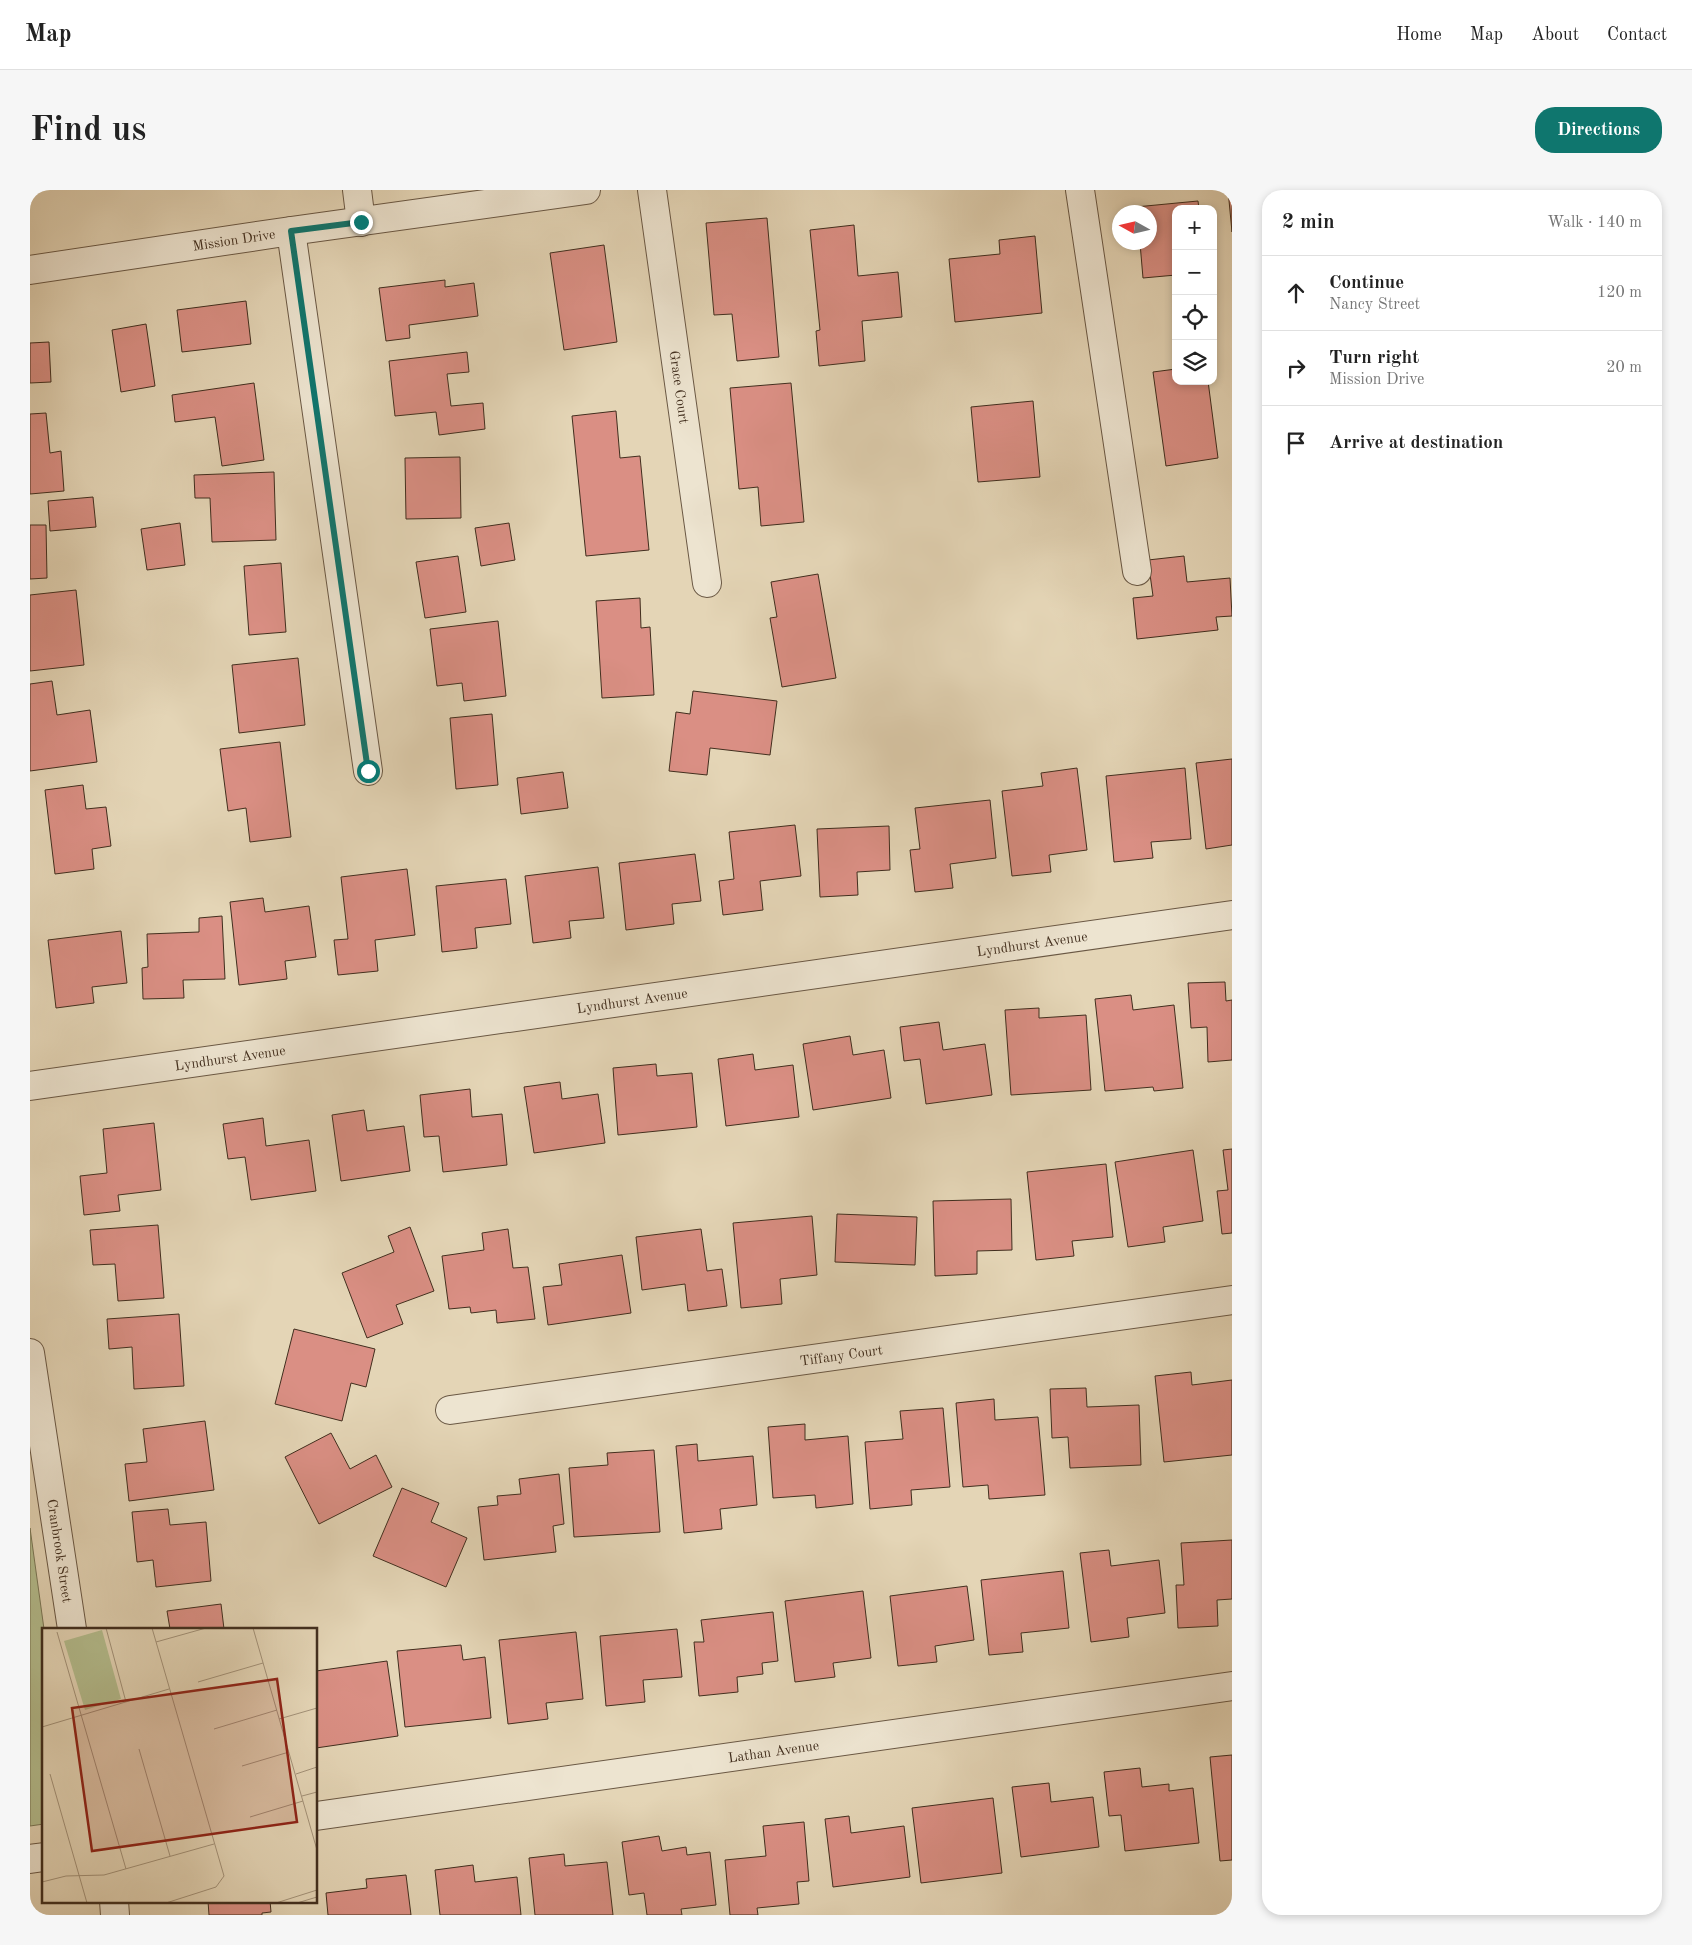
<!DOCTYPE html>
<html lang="en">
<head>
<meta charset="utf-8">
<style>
	body { margin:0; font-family:"Old Standard TT",serif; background:#f6f6f6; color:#222 }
	.controls { position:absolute; right:15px; top:15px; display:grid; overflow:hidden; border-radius:10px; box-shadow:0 2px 8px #0003 }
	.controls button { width:45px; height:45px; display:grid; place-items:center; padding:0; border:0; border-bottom:1px solid #e0e0e0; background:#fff; color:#222; font:25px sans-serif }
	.compass { position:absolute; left:1082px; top:15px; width:45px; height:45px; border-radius:50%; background:#fff; box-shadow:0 2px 8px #0003; rotate:278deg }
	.stop { position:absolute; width:15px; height:15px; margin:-11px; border:4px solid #0f766e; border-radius:50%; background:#fff }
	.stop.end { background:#0f766e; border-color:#fff; box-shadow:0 1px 5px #0008 }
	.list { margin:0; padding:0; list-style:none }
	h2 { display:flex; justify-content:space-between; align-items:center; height:65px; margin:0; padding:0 20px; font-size:21px }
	h2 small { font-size:16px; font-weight:400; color:#767676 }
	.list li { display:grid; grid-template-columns:32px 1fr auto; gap:15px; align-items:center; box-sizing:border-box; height:75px; padding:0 20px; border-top:1px solid #e0e0e0 }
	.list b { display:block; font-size:19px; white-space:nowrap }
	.list p { margin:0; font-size:16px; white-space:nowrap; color:#767676 }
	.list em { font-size:16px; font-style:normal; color:#767676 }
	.icon { flex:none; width:28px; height:28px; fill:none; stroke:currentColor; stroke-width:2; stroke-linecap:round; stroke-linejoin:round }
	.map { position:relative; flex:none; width:1202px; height:1725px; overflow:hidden; border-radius:20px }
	header { display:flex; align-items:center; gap:30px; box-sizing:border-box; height:70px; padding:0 25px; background:#fff; border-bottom:1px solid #e0e0e0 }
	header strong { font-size:24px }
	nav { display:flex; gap:28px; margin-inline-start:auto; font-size:18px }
	.intro { display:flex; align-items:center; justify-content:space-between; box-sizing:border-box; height:120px; padding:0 30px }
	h1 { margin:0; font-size:35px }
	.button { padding:12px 22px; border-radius:20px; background:#0f766e; color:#fff; font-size:18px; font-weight:700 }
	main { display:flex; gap:30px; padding:0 30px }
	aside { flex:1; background:#fff; border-radius:20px; box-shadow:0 2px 8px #0003 }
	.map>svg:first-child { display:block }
	.green { fill:#b4bd8e; stroke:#7a7656 }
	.building { fill:#da8f84; stroke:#412e1e }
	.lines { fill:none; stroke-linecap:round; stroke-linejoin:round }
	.minor-casing { stroke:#6a5844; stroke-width:30 }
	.minor { stroke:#ede4d0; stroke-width:28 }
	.route { stroke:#0f766e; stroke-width:6 }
	.labels { text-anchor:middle; stroke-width:4.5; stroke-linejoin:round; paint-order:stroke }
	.street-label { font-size:14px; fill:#412e1e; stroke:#ede4d0 }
	.inset-road { fill:none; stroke:#a39279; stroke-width:1 }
	.view { fill:#8f2418; fill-opacity:0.15; stroke:#8f2418; stroke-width:2.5 }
	.inset-edge { fill:none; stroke:#412e1e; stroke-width:2.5 }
</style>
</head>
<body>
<header>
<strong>Map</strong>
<nav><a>Home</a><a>Map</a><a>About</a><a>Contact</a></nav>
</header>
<div class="intro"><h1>Find us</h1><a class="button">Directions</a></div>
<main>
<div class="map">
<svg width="1202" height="1725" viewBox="0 0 1202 1725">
	<rect width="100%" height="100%" fill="#e4d5b6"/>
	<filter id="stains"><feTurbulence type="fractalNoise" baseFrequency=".004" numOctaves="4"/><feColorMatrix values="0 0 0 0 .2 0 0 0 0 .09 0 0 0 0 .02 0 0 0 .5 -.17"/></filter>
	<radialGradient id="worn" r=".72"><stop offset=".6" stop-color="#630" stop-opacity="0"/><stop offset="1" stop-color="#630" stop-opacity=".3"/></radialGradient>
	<path class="green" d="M0,1338L14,1439V1634L0,1636Z"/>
	<g class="building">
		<path d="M1198,0H1202V42Z"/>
		<path d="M1168,11L1169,19H1146V85L1113,88L1110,53L1098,52H1120V22H1095V18Z"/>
		<path d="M737,28L749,167L707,171L702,124L684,125L676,33Z"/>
		<path d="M824,35L828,86L868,82L872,127L832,131L835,171L789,176L786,141L790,140L780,40Z"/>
		<path d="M1005,46L1012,123L925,132L919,69L970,64L969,50Z"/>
		<path d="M574,55L587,152L534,160L520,63Z"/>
		<path d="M415,90V97L444,93L448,126L379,135L380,148L356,151L349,98Z"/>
		<path d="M216,111L221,154L152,162L147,120Z"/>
		<path d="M116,134L125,196L91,202L82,140Z"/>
		<path d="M19,152L21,192L0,193V153Z"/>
		<path d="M437,162L439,182L417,184L421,216L453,213L455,239L409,245L406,222L365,226L359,171Z"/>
		<path d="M1146,179V191H1178L1188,268L1136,276L1123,182Z"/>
		<path d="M224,193L234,270L192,276L185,227L145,232L142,205Z"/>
		<path d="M761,193L774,332L731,336L728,297L709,299L700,198Z"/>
		<path d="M1003,211L1010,287L948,292L941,217Z"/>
		<path d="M586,221L590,268L610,266L619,360L556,366L542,226Z"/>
		<path d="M16,223L20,263L31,261L34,301L0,304V224Z"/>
		<path d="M430,267L431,328L376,329L375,268Z"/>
		<path d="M244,282L246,350L182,352L180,308H165L164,285Z"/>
		<path d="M63,307L66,337L20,341L18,311Z"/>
		<path d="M150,333L155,375L117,380L111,339Z"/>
		<path d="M479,333L485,370L451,376L445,338Z"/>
		<path d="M0,335H16L17,388L0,389Z"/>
		<path d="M428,366L436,422L395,428L386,372Z"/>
		<path d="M1154,366L1157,392L1200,388L1202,426L1186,427L1188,440L1107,449L1103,408L1123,406L1118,370Z"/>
		<path d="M251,373L256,442L219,445L214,376Z"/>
		<path d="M788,384L806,488L752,497L740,428L747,427L741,392Z"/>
		<path d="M46,400L54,475L0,481V405Z"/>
		<path d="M610,408L611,438L620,437L624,505L572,508L566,411Z"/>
		<path d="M468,431L476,506L434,511L432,493L407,496L400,439Z"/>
		<path d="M268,468L275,535L209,543L202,475Z"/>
		<path d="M22,491L27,525L60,520L67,572L0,581V494Z"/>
		<path d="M663,501L747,511L740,565L680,558L677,585L639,581L646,522L660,524Z"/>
		<path d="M462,524L468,595L426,599L420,528Z"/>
		<path d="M250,552L261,647L220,652L216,618L198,621L190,559Z"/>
		<path d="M1202,569V655L1176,659L1166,573Z"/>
		<path d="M1047,578L1057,660L1019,665L1021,682L982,686L972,601L1013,596L1011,583Z"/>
		<path d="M1155,578L1161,649L1121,652L1123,668L1084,672L1076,586Z"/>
		<path d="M533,582L538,618L491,624L487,588Z"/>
		<path d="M53,595L56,619L76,617L81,656L62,659L64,679L25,684L15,600Z"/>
		<path d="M960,610L966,668L920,674L923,698L885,702L880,660L890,659L885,618Z"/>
		<path d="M765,635L771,686L730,691L733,720L693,725L689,691L704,689L699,642Z"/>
		<path d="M859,636L860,680L827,682L828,705L790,707L787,639Z"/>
		<path d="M665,664L671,711L642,714L644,734L596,740L589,673Z"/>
		<path d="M568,677L574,728L539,731L541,748L503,753L495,686Z"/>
		<path d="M377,679L385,745L345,750L348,781L308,785L304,750L318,749L311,687Z"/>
		<path d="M476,689L481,734L445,738L447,758L412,762L406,696Z"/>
		<path d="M233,708L235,722L279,716L286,767L255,771L257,789L209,795L200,712Z"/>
		<path d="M192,726L195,789L153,790L154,808L113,809L112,778L118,777L117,744L169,742V728Z"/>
		<path d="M91,741L97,793L62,797L64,813L26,818L18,750Z"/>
		<path d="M1195,792L1196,811L1202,810V870L1178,872L1177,837L1161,838L1158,793Z"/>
		<path d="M1101,805L1103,820L1144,815L1153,898L1124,901L1123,897L1075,901L1065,809Z"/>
		<path d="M1009,818V828L1056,825L1061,900L981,905L975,820Z"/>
		<path d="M909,832L913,860L955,854L962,905L896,914L890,869L874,871L870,837Z"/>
		<path d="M820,846L823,865L854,860L861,908L783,920L773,854Z"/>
		<path d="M723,864L725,880L763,875L769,927L696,936L688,869Z"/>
		<path d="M626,874L627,886L662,883L667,937L588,945L583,878Z"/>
		<path d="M530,892L532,909L568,904L575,953L504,963L494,897Z"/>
		<path d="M440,899L442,927L472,924L477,975L413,982L409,946L394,947L390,905Z"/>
		<path d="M334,920L337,941L374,936L380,981L311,991L302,925Z"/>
		<path d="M233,928L236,956L279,950L286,1001L221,1010L215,967L198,969L193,934Z"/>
		<path d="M124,933L131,1000L88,1005L90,1021L54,1025L50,986L77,983L73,939Z"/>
		<path d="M1202,959V1043L1192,1044L1187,1001L1198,1000L1193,960Z"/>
		<path d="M1163,960L1173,1031L1133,1037L1135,1052L1098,1057L1085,972Z"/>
		<path d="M1076,974L1083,1047L1042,1051L1044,1066L1006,1070L997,982Z"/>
		<path d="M981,1009L982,1060L947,1061V1084L905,1086L903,1011Z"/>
		<path d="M807,1024L887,1027L885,1075L805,1072Z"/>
		<path d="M782,1026L787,1085L750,1089L752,1114L711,1118L703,1033Z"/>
		<path d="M128,1035L134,1108L88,1111L85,1074L63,1075L60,1040Z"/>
		<path d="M380,1037L404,1101L366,1115L373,1134L337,1148L312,1083L364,1062L358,1046Z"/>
		<path d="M478,1039L483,1078L498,1077L505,1129L467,1133L466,1120L441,1123L440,1117L419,1119L412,1066L454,1060L452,1043Z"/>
		<path d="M671,1039L677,1081L692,1079L697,1116L658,1121L655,1094L612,1100L606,1047Z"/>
		<path d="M592,1065L601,1123L518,1135L513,1097L532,1095L529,1074Z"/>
		<path d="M149,1124L154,1196L104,1199L102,1157L79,1159L77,1129Z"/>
		<path d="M264,1139L345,1159L336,1197L321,1193L312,1231L245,1214Z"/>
		<path d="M1161,1182L1162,1195L1202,1190V1265L1134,1272L1125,1186Z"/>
		<path d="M1056,1198L1057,1217L1109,1215L1111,1275L1040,1278L1038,1247L1022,1248L1020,1199Z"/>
		<path d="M964,1209L965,1230L1008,1227L1015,1305L959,1309L958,1295L933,1297L926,1213Z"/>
		<path d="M913,1218L920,1297L881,1300L882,1315L840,1319L835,1252L873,1249L870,1221Z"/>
		<path d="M175,1231L184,1300L99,1311L95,1274L117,1272L113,1239Z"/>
		<path d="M775,1234V1250L818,1246L823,1314L786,1318L785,1305L743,1308L738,1237Z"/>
		<path d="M301,1243L320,1279L346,1265L362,1297L289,1334L255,1267Z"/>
		<path d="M667,1254L668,1271L723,1266L727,1315L690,1319L692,1339L654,1343L646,1256Z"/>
		<path d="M624,1260L630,1342L544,1347L539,1278L578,1275L577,1263Z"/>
		<path d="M529,1284L534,1334L523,1336L526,1362L454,1370L448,1317L468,1315L467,1306L491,1304L489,1289Z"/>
		<path d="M372,1298L409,1313L401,1332L437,1348L416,1397L343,1366Z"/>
		<path d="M138,1319L140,1335L176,1332L181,1391L126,1397L123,1370L107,1372L102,1322Z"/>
		<path d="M1202,1350V1409L1187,1410L1188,1436L1148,1438L1146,1395H1154L1151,1353Z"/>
		<path d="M1079,1360L1081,1376L1129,1370L1135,1423L1097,1428L1099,1447L1061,1452L1050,1363Z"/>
		<path d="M1033,1381L1039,1438L991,1443L993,1462L959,1465L951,1390Z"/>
		<path d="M937,1396L944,1450L905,1456L907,1472L868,1476L860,1406Z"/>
		<path d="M833,1401L841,1468L803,1473L805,1487L765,1492L755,1411Z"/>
		<path d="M191,1414L194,1439H140L137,1421Z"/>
		<path d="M743,1422L748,1471L732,1473L733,1484L707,1487L708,1502L669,1506L664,1452H674L671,1430Z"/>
		<path d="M647,1439L652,1487L613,1490L615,1512L576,1516L570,1446Z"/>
		<path d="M546,1442L553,1509L516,1513L518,1529L478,1534L469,1450Z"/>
		<path d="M431,1455L433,1470L455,1467L461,1528L375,1537L367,1461Z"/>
		<path d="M357,1471L368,1546L286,1558V1481Z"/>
		<path d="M1202,1565V1670L1190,1671L1180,1567Z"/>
		<path d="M1110,1578L1112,1597L1139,1594V1601L1163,1598L1169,1653L1095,1661L1091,1625L1079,1626L1074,1582Z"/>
		<path d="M1019,1593L1021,1612L1063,1607L1069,1657L991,1667L982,1597Z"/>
		<path d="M963,1608L972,1683L891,1693L882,1618Z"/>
		<path d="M819,1626L821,1643L874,1636L880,1687L803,1697L795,1629Z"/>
		<path d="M774,1632L779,1691L767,1692L769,1714L727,1718L728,1725H700L695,1670L736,1666L733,1636Z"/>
		<path d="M629,1646L632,1661L656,1657L657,1665L680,1662L686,1715L651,1719L652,1725H617L614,1703L599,1705L592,1652Z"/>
		<path d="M534,1664L535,1676L577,1672L583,1725H505L499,1668Z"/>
		<path d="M443,1675L445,1692L487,1687L491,1725H410L405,1680Z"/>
		<path d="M376,1685L381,1725H298L296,1703L337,1698L336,1689Z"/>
		<path d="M178,1711H240L241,1722L232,1723V1725H179Z"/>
	</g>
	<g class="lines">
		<defs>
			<g id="minor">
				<path d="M327,0L331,32"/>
				<path id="s1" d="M622,0L677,393"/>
				<path d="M1050,0L1107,381"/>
				<path d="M261,41L338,581"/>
				<path id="s2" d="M0,80L261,41L556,0"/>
				<path id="s3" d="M0,896L1202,725"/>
				<path id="s4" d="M0,1163L42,1439"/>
				<path id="s5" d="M420,1220L1202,1110"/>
				<path id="s6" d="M286,1626L1202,1496"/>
				<path d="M0,1669L14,1667"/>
				<path d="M84,1711L85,1725"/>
			</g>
		</defs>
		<use href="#minor" class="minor-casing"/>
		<use href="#minor" class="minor"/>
	</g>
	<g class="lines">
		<path class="route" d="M331,32L261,41L338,581"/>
	</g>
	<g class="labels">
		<g class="street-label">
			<text dy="5" stroke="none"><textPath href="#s2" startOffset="206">Mission Drive</textPath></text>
			<text dy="5" stroke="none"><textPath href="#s1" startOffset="199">Grace Court</textPath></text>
			<text dy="5" stroke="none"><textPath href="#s3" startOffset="1012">Lyndhurst Avenue</textPath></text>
			<text dy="5" stroke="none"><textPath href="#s3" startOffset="608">Lyndhurst Avenue</textPath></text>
			<text dy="5" stroke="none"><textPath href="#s3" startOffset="202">Lyndhurst Avenue</textPath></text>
			<text dy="5" stroke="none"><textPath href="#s5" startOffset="395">Tiffany Court</textPath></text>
			<text dy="5" stroke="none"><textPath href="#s4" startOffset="200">Cranbrook Street</textPath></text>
			<text dy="5" stroke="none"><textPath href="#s6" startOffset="462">Lathan Avenue</textPath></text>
		</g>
	</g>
	<g transform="translate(12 1438)">
		<rect width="275" height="275" fill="#e4d5b6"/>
		<path d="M60,2L79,71L43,82L22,13Z" fill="#b4bd8e"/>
		<path class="inset-road" d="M64,0L84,74M110,0L182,248L174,259L124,275M211,0L275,222M15,4L84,241M114,14L164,0M156,54L221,35M237,91L275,80M0,99L127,61M172,101L235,82M97,121L128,228M200,138L247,124M8,146L45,275M254,146L275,139M260,168L275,164M208,189L261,173M0,254L24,248L62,247L172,216M234,275L275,262M255,275L275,269"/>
		<path class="view" d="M235,51L255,194L50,223L30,80Z"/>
		<rect width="275" height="275" class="inset-edge"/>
	</g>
	<rect width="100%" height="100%" filter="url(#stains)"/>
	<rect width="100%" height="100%" fill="url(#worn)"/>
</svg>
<div class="controls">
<button>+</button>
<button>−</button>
<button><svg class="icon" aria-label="locate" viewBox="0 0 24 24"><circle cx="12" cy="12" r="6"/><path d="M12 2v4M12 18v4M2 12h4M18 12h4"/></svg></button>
<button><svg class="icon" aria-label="layers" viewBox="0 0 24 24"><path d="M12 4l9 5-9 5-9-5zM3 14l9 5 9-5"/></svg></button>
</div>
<svg class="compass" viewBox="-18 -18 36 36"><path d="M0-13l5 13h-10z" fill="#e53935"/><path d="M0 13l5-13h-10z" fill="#767676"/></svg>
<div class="stop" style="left:338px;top:581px"></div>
<div class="stop end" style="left:331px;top:32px"></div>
</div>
<aside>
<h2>2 min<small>Walk · 140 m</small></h2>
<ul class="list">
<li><svg class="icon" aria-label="ahead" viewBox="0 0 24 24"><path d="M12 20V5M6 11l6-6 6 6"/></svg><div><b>Continue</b><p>Nancy Street</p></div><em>120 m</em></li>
<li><svg class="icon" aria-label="right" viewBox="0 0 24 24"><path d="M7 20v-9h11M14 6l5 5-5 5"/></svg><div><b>Turn right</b><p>Mission Drive</p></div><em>20 m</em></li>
<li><svg class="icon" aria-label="arrive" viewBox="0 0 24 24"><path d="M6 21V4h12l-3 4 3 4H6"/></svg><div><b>Arrive at destination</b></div></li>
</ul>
</aside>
</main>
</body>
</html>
